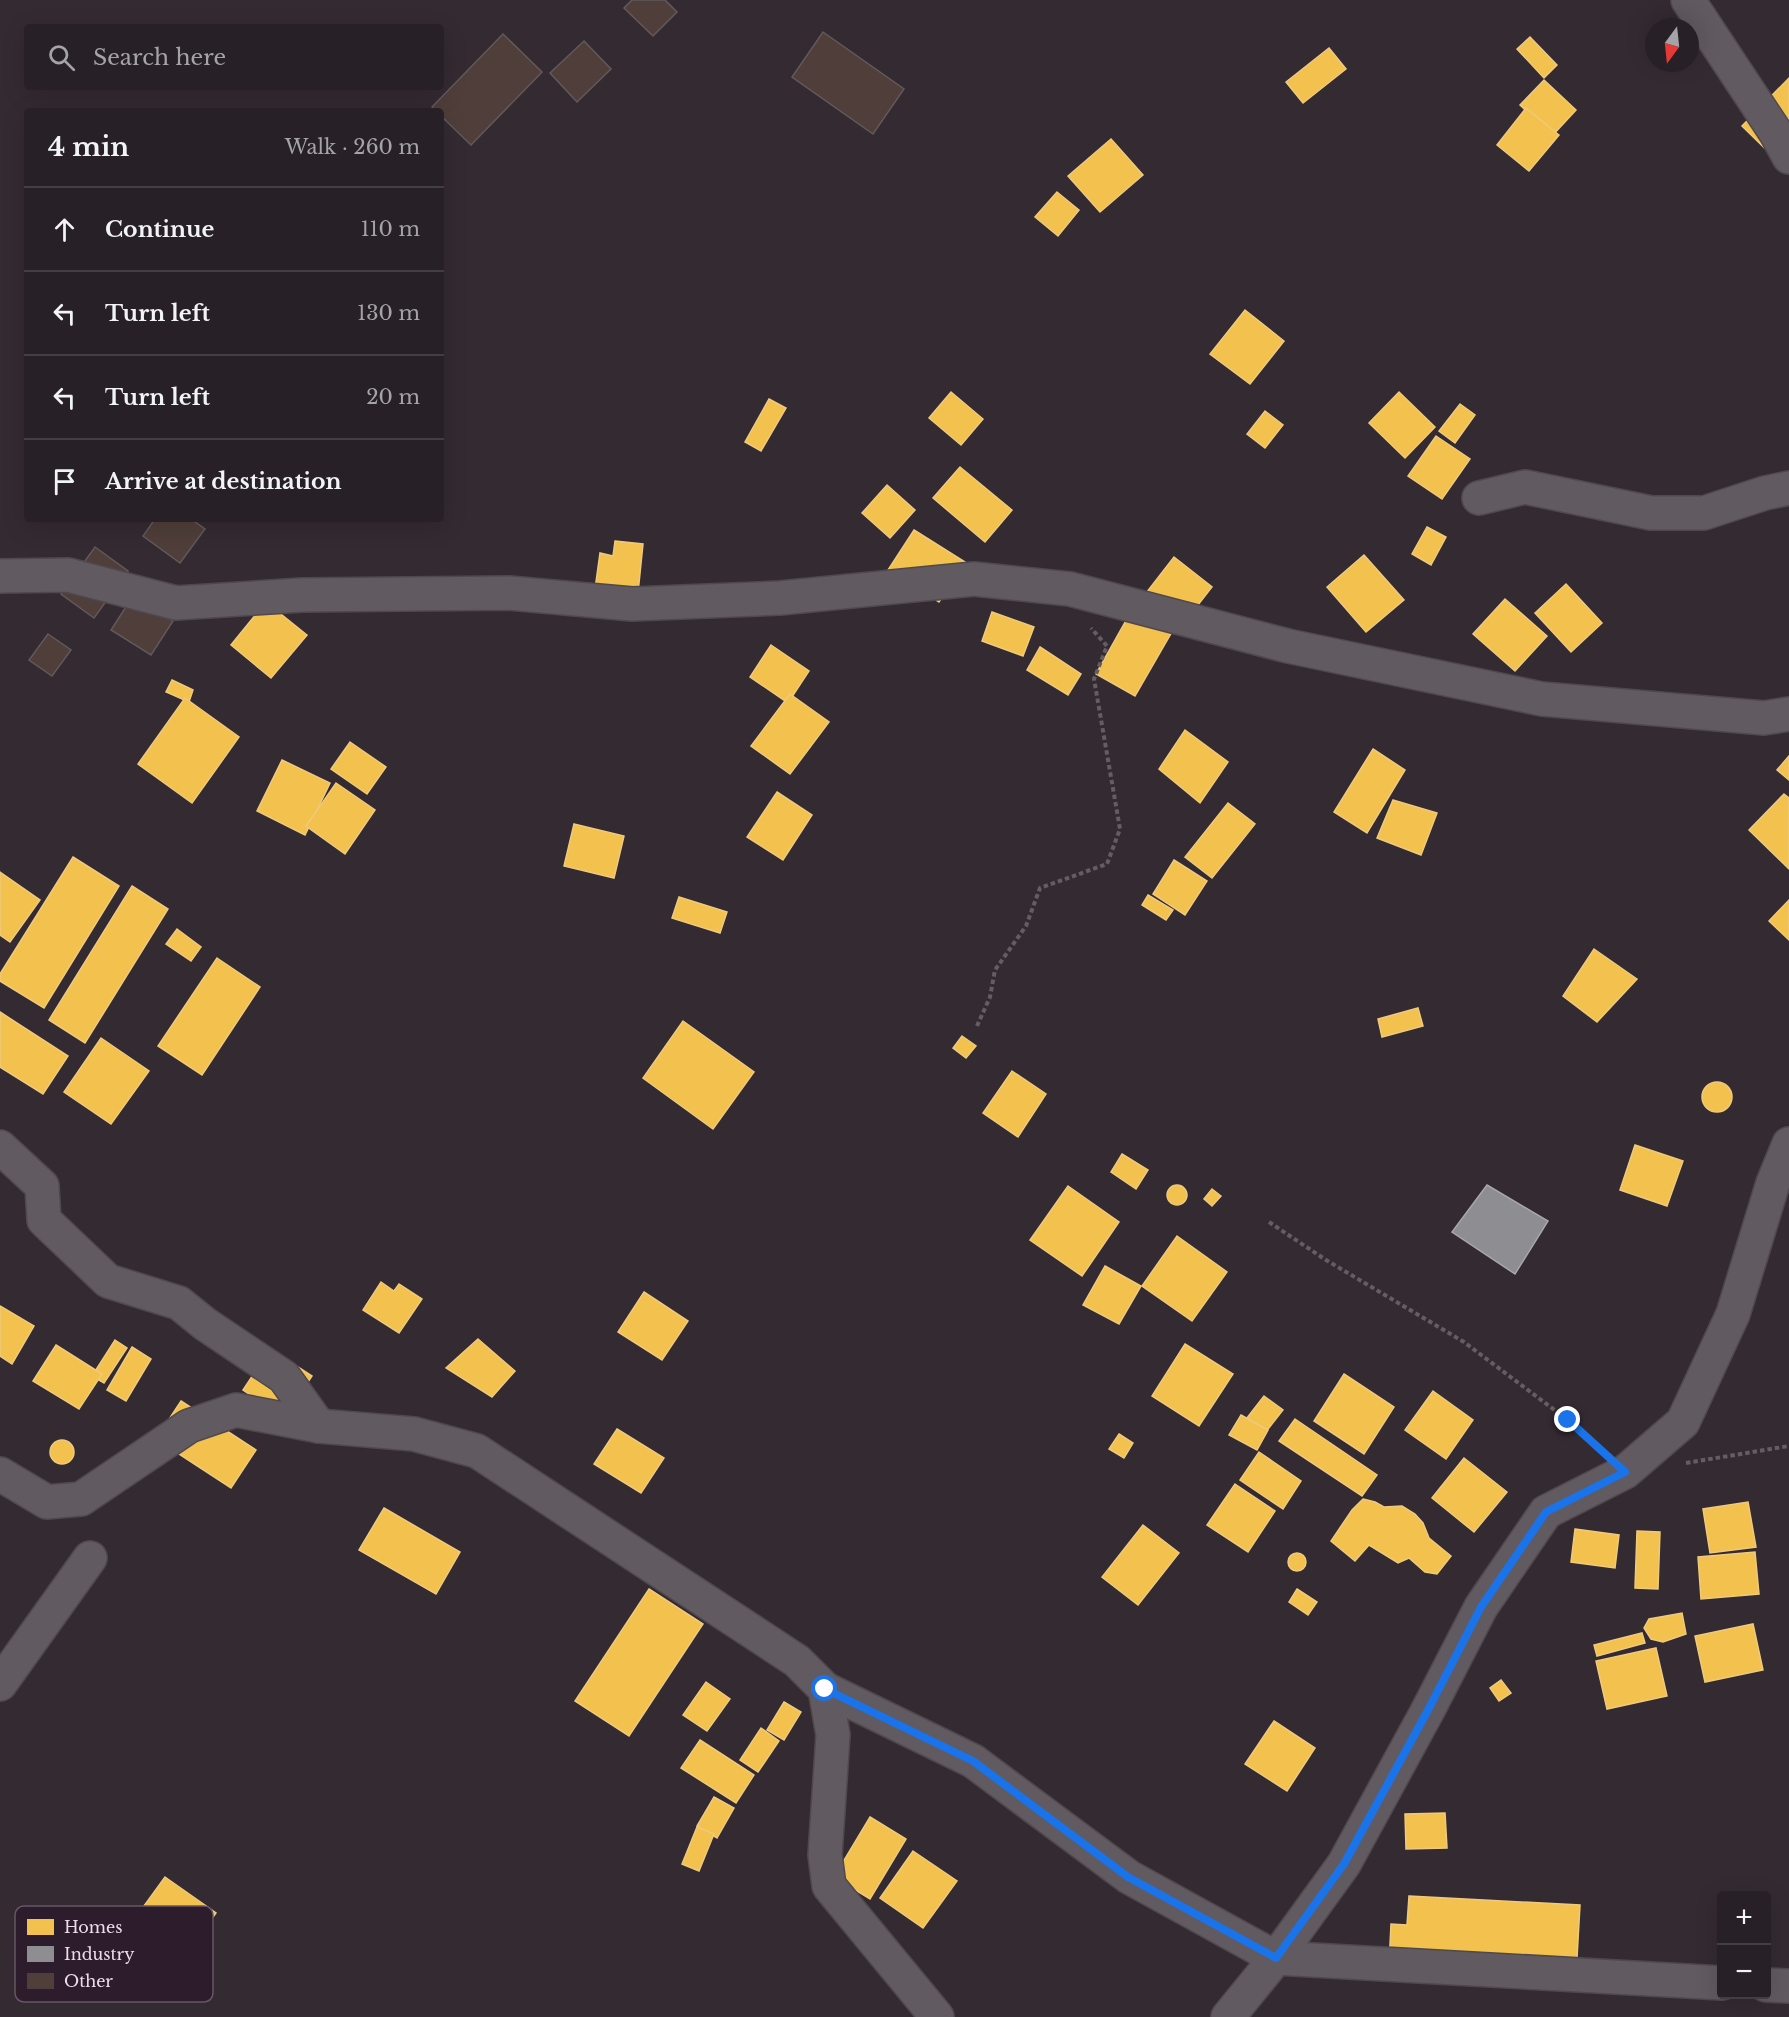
<!DOCTYPE html>
<html lang="en">
<head>
<meta charset="utf-8">
<style>
	body { margin:0; font-family:"Libre Baskerville",serif; background:#332d32; color:#f1f3f6 }
	.controls { position:absolute; right:18px; bottom:18px; display:grid; overflow:hidden; border-radius:6px; box-shadow:0 6px 24px #0002 }
	.controls button { width:54px; height:54px; display:grid; place-items:center; padding:0; border:0; border-bottom:2px solid #433e43; background:#272026; color:#f1f3f6; font:30px sans-serif }
	.compass { position:absolute; left:1645px; top:18px; width:54px; height:54px; border-radius:50%; background:#272026; box-shadow:0 6px 24px #0002; rotate:195deg }
	.stop { position:absolute; width:18px; height:18px; margin:-14px; border:4px solid #1a73e8; border-radius:50%; background:#fff }
	.stop.end { background:#1a73e8; border-color:#fff; box-shadow:0 2px 6px #0008 }
	.list { margin:0; padding:0; list-style:none }
	h2 { display:flex; justify-content:space-between; align-items:center; height:78px; margin:0; padding:0 24px; font-size:26px }
	h2 small { font-size:20px; font-weight:400; color:#a4a3a7 }
	.list li { display:grid; grid-template-columns:39px 1fr auto; gap:18px; align-items:center; box-sizing:border-box; height:84px; padding:0 24px; border-top:2px solid #433e43 }
	.list b { display:block; font-size:22px; white-space:nowrap }
	.list em { font-size:20px; font-style:normal; color:#a4a3a7 }
	.icon { flex:none; width:33px; height:33px; fill:none; stroke:currentColor; stroke-width:2; stroke-linecap:round; stroke-linejoin:round }
	.map { position:relative; flex:none; width:1789px; height:2017px; overflow:hidden }
	.search { position:absolute; background:#272026; box-shadow:0 6px 24px #0002; left:24px; top:24px; width:420px; height:66px; display:flex; align-items:center; gap:15px; box-sizing:border-box; padding:0 21px; border-radius:6px; color:#a4a3a7; font-size:22px }
	.panel { position:absolute; background:#272026; box-shadow:0 6px 24px #0002; left:24px; top:108px; width:420px; height:414px; border-radius:6px }
	.map>svg:first-child { display:block }
	.homes { fill:#f2c14e; stroke:#f0ca7c; stroke-width:1.5 }
	.industry { fill:#8d8d92; stroke:#a9a6ac; stroke-width:1.5 }
	.building { fill:#4f3e3a; stroke:#62595b; stroke-width:1.5 }
	.lines { fill:none; stroke-linecap:round; stroke-linejoin:round }
	.minor-casing { stroke:#50484f; stroke-width:36 }
	.path { stroke:#645d62; stroke-width:4; stroke-dasharray:4.5 3; stroke-linecap:butt }
	.minor { stroke:#615a60; stroke-width:33 }
	.route { stroke:#1a73e8; stroke-width:8 }
	.key { fill:#2d1d2c; stroke:#665765; stroke-width:1.5 }
	.key-label { font-size:16px; fill:#eadfe9 }
</style>
</head>
<body>
<div class="map">
<svg width="1789" height="2017" viewBox="0 0 1789 2017">
	<rect width="100%" height="100%" fill="#342a32"/>
	<g class="homes">
		<path d="M1530,37L1557,65L1544,78L1517,49Z"/>
		<path d="M1329,48L1346,69L1303,103L1286,82Z"/>
		<path d="M1789,78V172L1742,126Z"/>
		<path d="M1544,80L1576,110L1552,136L1520,105Z"/>
		<path d="M1526,108L1559,135L1529,171L1497,145Z"/>
		<path d="M1111,139L1143,175L1100,212L1068,176Z"/>
		<path d="M1057,192L1079,210L1058,236L1035,217Z"/>
		<path d="M1245,310L1284,341L1250,384L1210,354Z"/>
		<path d="M951,392L983,419L961,445L929,418Z"/>
		<path d="M1399,392L1435,427L1405,458L1369,423Z"/>
		<path d="M769,399L786,408L761,451L745,442Z"/>
		<path d="M1460,404L1475,415L1455,443L1439,431Z"/>
		<path d="M1265,411L1283,425L1265,448L1247,434Z"/>
		<path d="M1436,436L1470,459L1442,499L1408,476Z"/>
		<path d="M960,467L1012,510L985,542L933,498Z"/>
		<path d="M887,485L915,510L890,538L862,513Z"/>
		<path d="M1427,527L1446,537L1431,565L1412,554Z"/>
		<path d="M914,530L965,562L939,602L888,570Z"/>
		<path d="M615,541L643,544L638,593L595,589L600,553L613,556Z"/>
		<path d="M1364,555L1404,600L1366,632L1327,587Z"/>
		<path d="M1174,557L1212,587L1177,632L1139,602Z"/>
		<path d="M1566,584L1602,623L1571,652L1535,613Z"/>
		<path d="M1505,599L1547,636L1515,671L1473,634Z"/>
		<path d="M266,602L307,635L271,678L231,645Z"/>
		<path d="M1133,608L1173,630L1135,696L1096,674Z"/>
		<path d="M992,612L1034,627L1023,656L982,641Z"/>
		<path d="M771,645L809,671L788,703L750,677Z"/>
		<path d="M1040,647L1081,674L1068,695L1027,670Z"/>
		<path d="M172,680L193,690L189,702L166,692Z"/>
		<path d="M790,694L829,722L790,774L751,746Z"/>
		<path d="M185,698L239,737L192,803L138,764Z"/>
		<path d="M1185,730L1228,762L1200,803L1159,769Z"/>
		<path d="M350,742L386,767L367,794L331,769Z"/>
		<path d="M1373,749L1405,770L1367,833L1334,812Z"/>
		<path d="M1789,756V780L1777,770Z"/>
		<path d="M282,760L330,783L305,835L257,811Z"/>
		<path d="M336,783L375,810L345,854L306,826Z"/>
		<path d="M777,792L812,815L783,860L747,837Z"/>
		<path d="M1784,794L1789,798V869L1749,830Z"/>
		<path d="M1393,800L1437,813L1421,855L1377,838Z"/>
		<path d="M1228,803L1255,824L1212,878L1185,857Z"/>
		<path d="M574,824L624,836L614,878L564,866Z"/>
		<path d="M73,857L119,886L44,1008L0,981V974Z"/>
		<path d="M1174,860L1207,881L1185,915L1153,894Z"/>
		<path d="M0,872L40,900L10,942L0,935Z"/>
		<path d="M132,886L168,909L85,1043L49,1020Z"/>
		<path d="M1148,895L1173,910L1166,920L1142,905Z"/>
		<path d="M679,897L727,912L720,933L672,918Z"/>
		<path d="M1789,900V940L1769,921Z"/>
		<path d="M177,929L201,947L191,961L166,944Z"/>
		<path d="M1594,949L1637,979L1597,1022L1563,996Z"/>
		<path d="M217,958L260,987L202,1075L158,1046Z"/>
		<path d="M1418,1008L1423,1026L1382,1037L1378,1019Z"/>
		<path d="M0,1012L68,1056L43,1094L0,1067Z"/>
		<path d="M683,1021L754,1072L713,1129L643,1078Z"/>
		<path d="M962,1036L976,1046L966,1058L953,1048Z"/>
		<path d="M101,1038L149,1071L111,1124L64,1092Z"/>
		<path d="M1012,1071L1046,1094L1018,1137L983,1113Z"/>
		<circle cx="1717" cy="1097" r="15"/>
		<path d="M1635,1145L1683,1161L1667,1206L1620,1190Z"/>
		<path d="M1122,1154L1148,1170L1136,1189L1111,1172Z"/>
		<circle cx="1177" cy="1195" r="10"/>
		<path d="M1068,1186L1119,1222L1082,1276L1030,1240Z"/>
		<path d="M1212,1189L1221,1196L1212,1206L1204,1199Z"/>
		<path d="M1177,1236L1227,1272L1192,1321L1142,1286Z"/>
		<path d="M1105,1266L1141,1286L1119,1324L1083,1305Z"/>
		<path d="M381,1282L394,1291L399,1284L422,1299L399,1333L363,1310Z"/>
		<path d="M644,1292L688,1321L662,1360L618,1332Z"/>
		<path d="M0,1306L34,1326L12,1364L0,1356Z"/>
		<path d="M478,1339L515,1371L492,1397L446,1368Z"/>
		<path d="M115,1340L127,1348L104,1383L92,1376Z"/>
		<path d="M1185,1344L1233,1374L1199,1426L1152,1396Z"/>
		<path d="M56,1345L102,1374L79,1409L33,1381Z"/>
		<path d="M132,1347L151,1359L126,1401L107,1390Z"/>
		<path d="M270,1349L312,1376L284,1418L243,1390Z"/>
		<path d="M1344,1374L1394,1407L1364,1454L1314,1421Z"/>
		<path d="M1433,1391L1473,1420L1446,1459L1405,1430Z"/>
		<path d="M1264,1396L1283,1410L1265,1433L1247,1418Z"/>
		<path d="M181,1401L256,1450L231,1488L156,1439Z"/>
		<path d="M1241,1415L1268,1430L1257,1450L1229,1435Z"/>
		<path d="M1295,1419L1377,1475L1362,1496L1279,1441Z"/>
		<path d="M617,1429L664,1458L641,1493L594,1464Z"/>
		<path d="M1119,1434L1133,1443L1124,1458L1109,1449Z"/>
		<circle cx="62" cy="1452" r="12"/>
		<path d="M1259,1452L1301,1481L1283,1509L1240,1480Z"/>
		<path d="M1464,1458L1507,1492L1474,1532L1432,1498Z"/>
		<path d="M1235,1484L1275,1511L1248,1552L1207,1525Z"/>
		<path d="M1363,1499L1375,1502L1384,1507L1402,1506L1415,1514L1423,1523L1429,1538L1451,1556L1437,1574L1425,1572L1409,1558L1398,1563L1369,1545L1355,1561L1331,1541L1352,1510Z"/>
		<path d="M1748,1502L1756,1547L1710,1553L1703,1509Z"/>
		<path d="M384,1508L460,1552L436,1594L359,1550Z"/>
		<path d="M1143,1525L1179,1553L1138,1605L1102,1577Z"/>
		<path d="M1575,1529L1619,1535L1615,1568L1571,1562Z"/>
		<path d="M1637,1531L1660,1532L1658,1589L1635,1588Z"/>
		<path d="M1755,1552L1759,1594L1701,1599L1698,1557Z"/>
		<circle cx="1297" cy="1562" r="9"/>
		<path d="M649,1589L703,1624L629,1736L575,1701Z"/>
		<path d="M1297,1589L1317,1602L1308,1615L1289,1602Z"/>
		<path d="M1682,1613L1686,1634L1663,1642L1651,1639L1644,1628L1649,1619Z"/>
		<path d="M1753,1624L1763,1670L1705,1682L1695,1636Z"/>
		<path d="M1642,1633L1645,1643L1597,1656L1594,1645Z"/>
		<path d="M1656,1648L1667,1696L1607,1709L1596,1661Z"/>
		<path d="M1501,1680L1511,1693L1499,1701L1490,1688Z"/>
		<path d="M706,1682L730,1699L707,1731L683,1715Z"/>
		<path d="M784,1702L801,1712L784,1740L767,1730Z"/>
		<path d="M1274,1721L1315,1748L1287,1791L1245,1764Z"/>
		<path d="M761,1728L779,1741L758,1772L740,1760Z"/>
		<path d="M700,1740L754,1775L736,1803L681,1768Z"/>
		<path d="M714,1797L734,1808L717,1838L697,1826Z"/>
		<path d="M1445,1813L1447,1848L1406,1849L1405,1814Z"/>
		<path d="M870,1817L906,1839L870,1899L834,1877Z"/>
		<path d="M697,1827L714,1834L699,1871L682,1864Z"/>
		<path d="M913,1851L957,1881L923,1928L880,1898Z"/>
		<path d="M165,1877L216,1913L184,1957L133,1921Z"/>
		<path d="M1409,1896L1580,1905L1576,1976L1389,1965L1391,1924L1407,1925Z"/>
	</g>
	<path class="industry" d="M1487,1185L1548,1221L1515,1274L1452,1232Z"/>
	<g class="building">
		<path d="M632,0H665L677,12L653,36L624,8Z"/>
		<path d="M823,32L904,89L873,134L792,77Z"/>
		<path d="M503,34L542,72L471,145L441,116V111H436L432,107Z"/>
		<path d="M584,41L611,69L577,102L550,73Z"/>
		<path d="M155,519H191L205,529L180,563L143,536Z"/>
		<path d="M95,547L128,571L94,618L61,594Z"/>
		<path d="M133,596L173,621L151,655L111,630Z"/>
		<path d="M48,634L71,650L52,676L29,660Z"/>
	</g>
	<g class="lines">
		<defs>
			<g id="minor">
				<path d="M1688,0L1776,133L1789,157"/>
				<path d="M1479,498L1525,487L1651,513H1704L1765,493L1789,488"/>
				<path d="M0,576L68,575L176,603L302,595L509,593L632,604L780,598L974,579L1070,589L1288,646L1542,699L1764,718L1789,714"/>
				<path d="M0,1147L42,1186L44,1220L108,1281L179,1303L205,1324L284,1377L319,1426"/>
				<path d="M0,1474L47,1502L81,1499L189,1426L236,1410L319,1426L414,1434L477,1451L797,1661L825,1689L833,1735L825,1855L829,1886L937,2017"/>
				<path d="M0,1684L90,1558"/>
				<path d="M825,1689L973,1761L1129,1877L1276,1958L1722,1983"/>
				<path d="M1766,1985L1789,1986"/>
				<path d="M1228,2017L1276,1958L1344,1864L1428,1710L1481,1607L1546,1512L1625,1472L1683,1422L1733,1314L1773,1183L1789,1144"/>
			</g>
		</defs>
		<use href="#minor" class="minor-casing"/>
		<g class="path">
			<path d="M977,1026L990,997L995,970L1026,926L1040,888L1107,864L1120,829L1094,679L1107,646L1091,628"/>
			<path d="M1269,1222L1326,1260L1464,1342L1568,1420L1601,1450"/>
			<path d="M1686,1463L1789,1446"/>
		</g>
		<use href="#minor" class="minor"/>
	</g>
	<g class="lines">
		<path class="route" d="M825,1689L973,1761L1128,1877L1276,1958L1344,1864L1428,1710L1481,1607L1546,1512L1625,1472L1568,1420"/>
	</g>
	<rect x="15" y="1906" width="198" height="96" rx="9" class="key"/>
	<rect x="27" y="1919" width="27" height="16" fill="#f2c14e"/>
	<rect x="27" y="1946" width="27" height="16" fill="#8d8d92"/>
	<rect x="27" y="1973" width="27" height="16" fill="#4f3e3a"/>
	<g class="key-label">
		<text x="64" y="1933">Homes</text>
		<text x="64" y="1960">Industry</text>
		<text x="64" y="1987">Other</text>
	</g>
</svg>
<div class="controls">
<button>+</button>
<button>−</button>
</div>
<svg class="compass" viewBox="-18 -18 36 36"><path d="M0-13l5 13h-10z" fill="#e53935"/><path d="M0 13l5-13h-10z" fill="#a4a3a7"/></svg>
<div class="stop" style="left:825px;top:1689px"></div>
<div class="stop end" style="left:1568px;top:1420px"></div>
<div class="search"><svg class="icon" aria-label="search" viewBox="0 0 24 24"><circle cx="10" cy="10" r="6"/><path d="M15 15l6 6"/></svg>Search here</div>
<section class="panel">
<h2>4 min<small>Walk · 260 m</small></h2>
<ul class="list">
<li><svg class="icon" aria-label="ahead" viewBox="0 0 24 24"><path d="M12 20V5M6 11l6-6 6 6"/></svg><div><b>Continue</b></div><em>110 m</em></li>
<li><svg class="icon" aria-label="left" viewBox="0 0 24 24"><path d="M17 20v-9H6M10 6l-5 5 5 5"/></svg><div><b>Turn left</b></div><em>130 m</em></li>
<li><svg class="icon" aria-label="left" viewBox="0 0 24 24"><path d="M17 20v-9H6M10 6l-5 5 5 5"/></svg><div><b>Turn left</b></div><em>20 m</em></li>
<li><svg class="icon" aria-label="arrive" viewBox="0 0 24 24"><path d="M6 21V4h12l-3 4 3 4H6"/></svg><div><b>Arrive at destination</b></div></li>
</ul>
</section>
</div>
</body>
</html>
